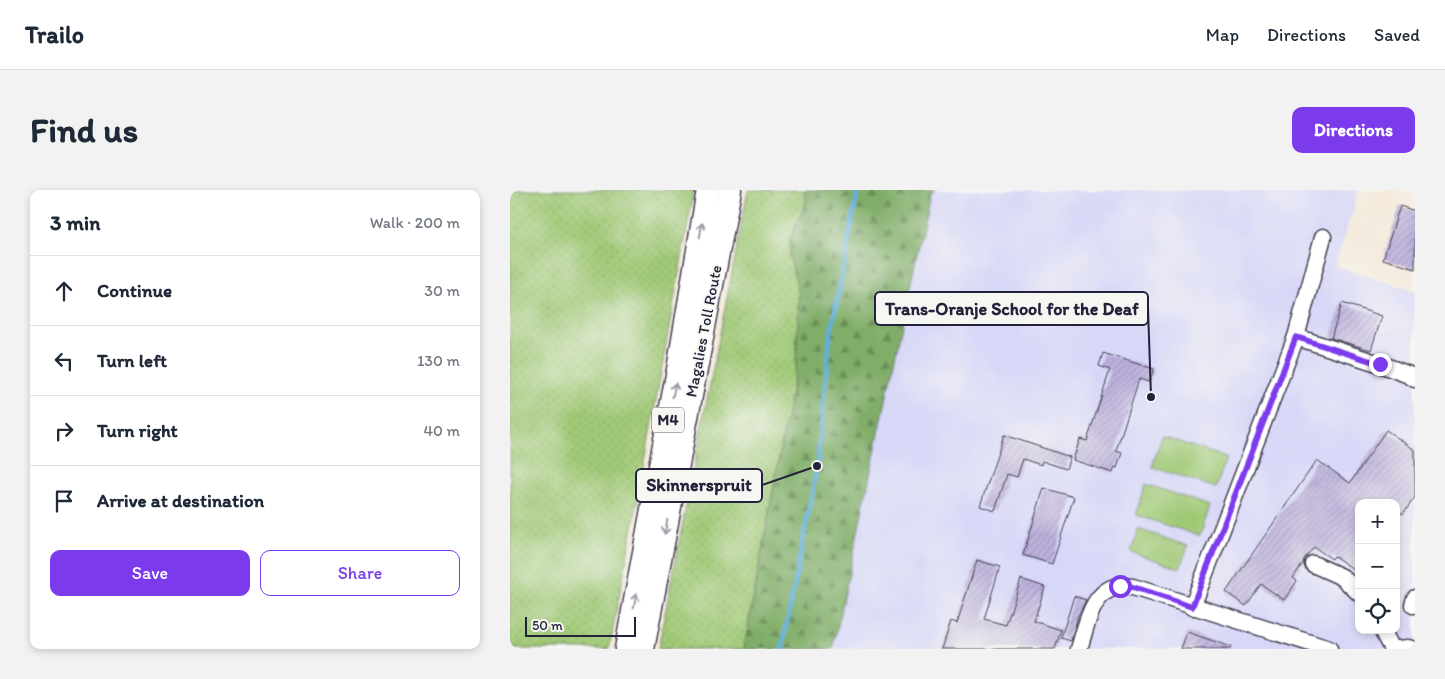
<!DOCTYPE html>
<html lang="en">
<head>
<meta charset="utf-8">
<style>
	body { margin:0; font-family:Itim,sans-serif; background:#f2f2f3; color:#1f2937 }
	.controls { position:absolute; right:15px; bottom:15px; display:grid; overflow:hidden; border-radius:10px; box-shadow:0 2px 8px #0003 }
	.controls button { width:45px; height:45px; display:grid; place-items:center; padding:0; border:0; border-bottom:1px solid #e0e1e3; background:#fff; color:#1f2937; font:25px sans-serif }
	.scale { position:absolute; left:15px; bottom:12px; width:111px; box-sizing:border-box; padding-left:5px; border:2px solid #22223b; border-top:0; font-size:14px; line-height:18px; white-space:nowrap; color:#22223b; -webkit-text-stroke:4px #f6f6f2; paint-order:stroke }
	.stop { position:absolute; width:15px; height:15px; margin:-11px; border:4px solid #7c3aed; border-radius:50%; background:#fff }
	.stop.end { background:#7c3aed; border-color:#fff; box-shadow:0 1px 5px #0008 }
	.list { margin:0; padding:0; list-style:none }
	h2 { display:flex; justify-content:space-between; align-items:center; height:65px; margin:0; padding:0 20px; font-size:21px }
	h2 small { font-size:16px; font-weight:400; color:#747a83 }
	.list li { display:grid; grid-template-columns:32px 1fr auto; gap:15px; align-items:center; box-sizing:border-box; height:70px; padding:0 20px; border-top:1px solid #e0e1e3 }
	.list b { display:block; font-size:19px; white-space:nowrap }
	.list em { font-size:16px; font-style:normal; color:#747a83 }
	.actions { display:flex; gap:10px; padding:15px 20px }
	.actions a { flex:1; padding:11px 0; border:1px solid #7c3aed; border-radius:10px; text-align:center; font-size:18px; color:#7c3aed }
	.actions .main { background:#7c3aed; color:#fff }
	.icon { flex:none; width:28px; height:28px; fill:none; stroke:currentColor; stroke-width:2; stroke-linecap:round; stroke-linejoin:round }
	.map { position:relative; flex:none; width:905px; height:459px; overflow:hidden; border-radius:10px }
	header { display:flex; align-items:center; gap:30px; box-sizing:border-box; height:70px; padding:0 25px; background:#fff; border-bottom:1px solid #e0e1e3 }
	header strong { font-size:24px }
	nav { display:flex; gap:28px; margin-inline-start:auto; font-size:18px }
	.intro { display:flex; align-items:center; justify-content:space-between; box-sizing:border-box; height:120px; padding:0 30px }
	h1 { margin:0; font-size:35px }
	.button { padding:12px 22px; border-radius:10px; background:#7c3aed; color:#fff; font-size:18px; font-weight:700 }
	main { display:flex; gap:30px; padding:0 30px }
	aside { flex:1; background:#fff; border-radius:10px; box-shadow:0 2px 8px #0003 }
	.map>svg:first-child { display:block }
	.built { fill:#d7d7f8; fill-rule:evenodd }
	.grass { fill:url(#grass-dots); stroke:#617658 }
	.forest { fill:url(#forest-firs); stroke:#516851 }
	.garden { fill:#a0c976; stroke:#617658 }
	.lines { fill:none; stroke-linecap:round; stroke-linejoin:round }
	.stream { stroke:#60b0db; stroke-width:4.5 }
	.building { fill:url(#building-hatch) }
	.minor-casing { stroke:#424053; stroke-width:19 }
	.highway-casing { stroke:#424053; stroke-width:25 }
	.minor { stroke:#fff; stroke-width:16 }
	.highway { stroke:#fff; stroke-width:22 }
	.oneway { stroke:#9c9ca7 }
	.route { stroke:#7c3aed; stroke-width:6 }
	.labels { text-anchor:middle; stroke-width:4; stroke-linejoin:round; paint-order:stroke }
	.shield { fill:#f6f6f2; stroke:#626272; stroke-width:1 }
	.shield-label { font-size:15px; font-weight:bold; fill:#22223b }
	.street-label { font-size:16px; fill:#22223b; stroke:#f6f6f2 }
	.leader { fill:none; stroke:#22223b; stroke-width:2 }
	.callout-dot { fill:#22223b; stroke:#f6f6f2; stroke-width:2 }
	.callout { fill:#f6f6f2; stroke:#22223b; stroke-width:2 }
	.callout-label { font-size:18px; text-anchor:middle; font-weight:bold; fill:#22223b }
</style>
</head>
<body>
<header>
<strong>Trailo</strong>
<nav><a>Map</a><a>Directions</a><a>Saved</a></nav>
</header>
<div class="intro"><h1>Find us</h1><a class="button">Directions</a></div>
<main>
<aside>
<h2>3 min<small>Walk · 200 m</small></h2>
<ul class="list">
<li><svg class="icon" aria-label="ahead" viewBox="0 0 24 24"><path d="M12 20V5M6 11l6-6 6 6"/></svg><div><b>Continue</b></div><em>30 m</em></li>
<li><svg class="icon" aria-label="left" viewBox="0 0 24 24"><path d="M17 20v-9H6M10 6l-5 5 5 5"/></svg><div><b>Turn left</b></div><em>130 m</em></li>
<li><svg class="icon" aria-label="right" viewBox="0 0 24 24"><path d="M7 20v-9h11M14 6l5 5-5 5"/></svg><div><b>Turn right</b></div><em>40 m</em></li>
<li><svg class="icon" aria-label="arrive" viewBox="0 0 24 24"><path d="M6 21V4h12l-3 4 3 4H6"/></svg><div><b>Arrive at destination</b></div></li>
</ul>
<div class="actions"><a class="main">Save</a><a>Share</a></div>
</aside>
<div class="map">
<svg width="905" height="459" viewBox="0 0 905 459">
	<defs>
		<pattern id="grass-dots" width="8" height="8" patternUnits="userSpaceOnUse" patternTransform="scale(1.25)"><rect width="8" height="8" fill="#a0c976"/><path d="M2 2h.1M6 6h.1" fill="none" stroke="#8aac67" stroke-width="1.8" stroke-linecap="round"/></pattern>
		<pattern id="forest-firs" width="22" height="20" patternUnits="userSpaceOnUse" patternTransform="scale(1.25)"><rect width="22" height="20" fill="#80ad67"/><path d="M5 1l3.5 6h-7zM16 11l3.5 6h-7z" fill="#688c56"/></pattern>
		<pattern id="building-hatch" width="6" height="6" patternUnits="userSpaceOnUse" patternTransform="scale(1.25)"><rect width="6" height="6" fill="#bfb3de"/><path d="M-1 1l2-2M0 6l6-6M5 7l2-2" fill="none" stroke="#9b91b5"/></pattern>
	</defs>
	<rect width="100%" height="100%" fill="#f6f6f2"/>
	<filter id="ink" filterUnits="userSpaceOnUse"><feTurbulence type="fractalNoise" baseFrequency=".02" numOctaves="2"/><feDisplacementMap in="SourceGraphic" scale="10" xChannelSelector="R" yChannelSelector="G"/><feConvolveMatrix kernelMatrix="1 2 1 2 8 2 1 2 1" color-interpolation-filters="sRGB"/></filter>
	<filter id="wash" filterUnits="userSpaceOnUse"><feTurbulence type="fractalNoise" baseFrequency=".0096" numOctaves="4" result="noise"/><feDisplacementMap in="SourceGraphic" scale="20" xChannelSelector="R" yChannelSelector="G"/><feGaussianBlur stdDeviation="1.12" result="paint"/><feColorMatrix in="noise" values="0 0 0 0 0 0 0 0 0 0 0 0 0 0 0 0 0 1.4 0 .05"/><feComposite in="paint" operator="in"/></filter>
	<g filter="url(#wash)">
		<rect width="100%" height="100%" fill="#f4eadb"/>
		<path class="built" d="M425,0H849L825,76L905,101V459H323L420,4ZM849,313H886V440H849Z"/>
		<g class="grass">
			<path d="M0,0H184L125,326L99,459H0Z"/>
			<path d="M238,0H295L296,13L280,49V66L289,104L286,175L234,459H148Z"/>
		</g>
		<path class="forest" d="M295,0H425L420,4L323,459H234L286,175L289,104L280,66V49L296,13Z"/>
		<g class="garden">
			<path d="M652,246L716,268L706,298L642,277Z"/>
			<path d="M636,294L700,316L690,346L626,325Z"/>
			<path d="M628,339L678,356L670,378L621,362Z"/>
		</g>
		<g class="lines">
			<path class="stream" d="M272,459L307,276L320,147L348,0"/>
		</g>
		<g id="blocks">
			<g class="building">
				<path d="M890,16L905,21V79L873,69Z"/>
				<path d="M832,113L872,126L861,160L821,148Z"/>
				<path d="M593,163L644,179L639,192L629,189L606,261L612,263L607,278L605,277L603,283L563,270L570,249L577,251L600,180L589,176Z"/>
				<path d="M876,240L905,260V307L893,324L886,319V313H849V383L824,366L822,369L804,357L794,369L793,373L783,388L787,391L774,410L751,394L736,416L716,402L807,270L840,293Z"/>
				<path d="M494,245L560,267L556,279L532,271L531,275L513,269L507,287L497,284L485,321L470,316Z"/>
				<path d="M534,298L564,307L542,374L513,365Z"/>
				<path d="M467,370L490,377L474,429L496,435L511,389L535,397L524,431L551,440L545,459H432L441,431L447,433Z"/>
				<path d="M564,406L576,410L568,426L561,451L551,448Z"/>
				<path d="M677,442L721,457L720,459H671Z"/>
			</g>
		</g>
	</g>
	<g filter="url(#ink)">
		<use href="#blocks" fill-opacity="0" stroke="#424053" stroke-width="1"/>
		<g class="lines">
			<defs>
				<g id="minor">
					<path d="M786,147L870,174L899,185L905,189"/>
					<path d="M803,374L832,387L849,403"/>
					<path d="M903,415L905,408"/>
					<path d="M682,417L786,147L813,47"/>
					<path d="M872,440L882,459"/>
					<path d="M569,459C576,437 582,398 611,396C615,396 619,397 623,397L819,459"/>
					<path d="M888,459L898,458L902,459"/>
				</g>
				<g id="highway">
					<path d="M116,459L169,174L198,0"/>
					<path d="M133,459L220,0"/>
				</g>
			</defs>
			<use href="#minor" class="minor-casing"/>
			<use href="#highway" class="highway-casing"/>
			<use href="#minor" class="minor"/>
			<use href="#highway" class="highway"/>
		</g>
		<defs><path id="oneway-shaft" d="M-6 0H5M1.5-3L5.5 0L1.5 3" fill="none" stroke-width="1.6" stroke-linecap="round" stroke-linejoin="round" transform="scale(1.25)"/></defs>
		<g class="oneway">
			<use href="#oneway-shaft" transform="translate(191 40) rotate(-80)"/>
			<use href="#oneway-shaft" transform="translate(164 200) rotate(-79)"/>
			<use href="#oneway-shaft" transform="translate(156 337) rotate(101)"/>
			<use href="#oneway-shaft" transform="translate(125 411) rotate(-80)"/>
		</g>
	</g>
	<g class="lines" filter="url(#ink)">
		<path class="route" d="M610,396L623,397L682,417L786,147L870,174"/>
	</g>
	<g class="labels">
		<rect class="shield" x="142" y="217.5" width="32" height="25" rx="4"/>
		<g class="shield-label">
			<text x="158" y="235">M4</text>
		</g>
		<g class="street-label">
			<text transform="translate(193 141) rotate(-79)" y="6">Magalies Toll Route</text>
		</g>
	</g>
	<path class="leader" d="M641 207L638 118M307 276L252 295"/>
	<g class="callout-dot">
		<circle cx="641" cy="207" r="5"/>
		<circle cx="307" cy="276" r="5"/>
	</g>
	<g class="callout">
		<rect x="365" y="102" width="273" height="33" rx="5"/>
		<rect x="126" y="279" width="126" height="33" rx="5"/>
	</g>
	<g class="callout-label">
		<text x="502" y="125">Trans-Oranje School for the Deaf</text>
		<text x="189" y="301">Skinnerspruit</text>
	</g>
</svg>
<div class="controls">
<button>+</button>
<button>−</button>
<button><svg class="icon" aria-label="locate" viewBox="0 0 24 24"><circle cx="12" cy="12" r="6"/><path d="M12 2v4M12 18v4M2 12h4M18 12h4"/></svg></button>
</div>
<div class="scale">50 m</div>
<div class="stop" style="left:610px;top:396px"></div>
<div class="stop end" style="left:870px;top:174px"></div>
</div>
</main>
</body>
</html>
